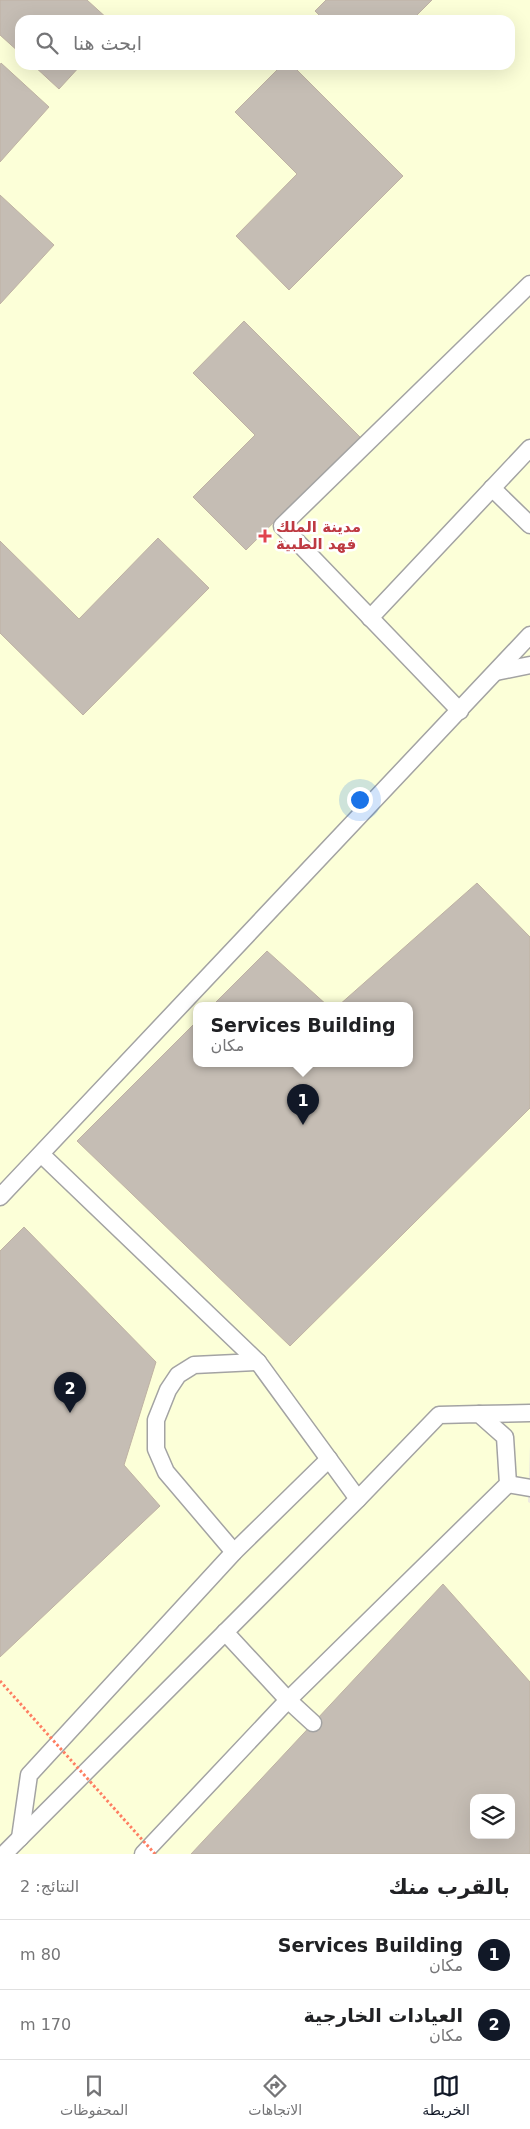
<!DOCTYPE html>
<html lang="ar">
<head>
<meta charset="utf-8">
<style>
	body { margin:0; font-family:"DejaVu Sans",Vazirmatn,sans-serif; background:#f6f6f6; color:#202124; direction:rtl }
	.controls { position:absolute; right:15px; bottom:15px; display:grid; overflow:hidden; border-radius:10px; box-shadow:0 5px 20px #0002 }
	.controls button { width:45px; height:45px; display:grid; place-items:center; padding:0; border:0; border-bottom:1px solid #e0e0e0; background:#fff; color:#202124; font:25px sans-serif }
	.you { position:absolute; left:359px; top:799px; width:18px; height:18px; margin:-12px; border:4px solid #fff; border-radius:50%; background:#1a73e8; box-shadow:0 0 0 8px #1a73e833 }
	.badge { display:grid; place-items:center; width:32px; height:32px; border-radius:50%; background:#111827; color:#fff; font-size:16px; font-weight:700 }
	.pin { position:absolute; translate:-50% -41px; filter:drop-shadow(0 1px 2px #0008) }
	.pin::after { content:''; position:absolute; top:26px; width:18px; height:15px; background:inherit; clip-path:polygon(0 0,100% 0,50% 100%) }
	.popup { position:absolute; left:193px; top:1002px; width:220px; height:65px; box-sizing:border-box; display:grid; place-content:center; border-radius:10px; background:#fff; filter:drop-shadow(0 1px 4px #0005); font-size:16px; white-space:nowrap; color:#757577 }
	.popup b { font-size:19px; color:#202124 }
	.popup::after { content:''; position:absolute; left:50%; top:100%; margin-left:-10px; border:10px solid transparent; border-top-color:#fff }
	.list { margin:0; padding:0; list-style:none }
	h2 { display:flex; justify-content:space-between; align-items:center; height:65px; margin:0; padding:0 20px; font-size:21px }
	h2 small { font-size:16px; font-weight:400; color:#757577 }
	.list li { display:grid; grid-template-columns:32px 1fr auto; gap:15px; align-items:center; box-sizing:border-box; height:70px; padding:0 20px; border-top:1px solid #e0e0e0 }
	.list b { display:block; font-size:19px; white-space:nowrap }
	.list p { margin:0; font-size:16px; white-space:nowrap; color:#757577 }
	.list em { font-size:16px; font-style:normal; color:#757577 }
	.icon { flex:none; width:28px; height:28px; fill:none; stroke:currentColor; stroke-width:2; stroke-linecap:round; stroke-linejoin:round }
	.map { position:relative; flex:none; width:530px; height:1854px; overflow:hidden; direction:ltr }
	.search { position:absolute; background:#fff; box-shadow:0 5px 20px #0002; left:15px; right:15px; top:15px; height:55px; display:flex; align-items:center; gap:12px; box-sizing:border-box; padding:0 18px; border-radius:15px; color:#757577; font-size:19px }
	.sheet { height:205px; background:#fff }
	nav { display:flex; justify-content:space-around; align-items:center; box-sizing:border-box; height:70px; border-top:1px solid #e0e0e0; background:#fff; font-size:14px; color:#757577 }
	nav a { display:grid; justify-items:center; gap:2px }
	nav .on { color:#111827 }
	.map>svg:first-child { display:block }
	.education { fill:#fcffd8; fill-rule:evenodd }
	.building { fill:#c5bdb4; stroke:#bfb2a3; fill-rule:evenodd }
	.lines { fill:none; stroke-linecap:round; stroke-linejoin:round }
	.lane-casing { stroke:#a3a3a3; stroke-width:19 }
	.lane { stroke:#fff; stroke-width:16 }
	.path-bridge { stroke:#fe7e62; stroke-width:3; stroke-dasharray:2.5 2.5; stroke-linecap:butt }
	.health-dot { fill:#e0444e; stroke:#fff; stroke-width:2 }
	.labels { text-anchor:middle; stroke-width:5; stroke-linejoin:round; paint-order:stroke }
	.health-label { font-size:15px; font-weight:bold; fill:#be3a42; stroke:#fff; text-anchor:start }
</style>
</head>
<body>
<div class="map">
<svg width="530" height="1854" viewBox="0 0 530 1854">
	<rect width="100%" height="100%" fill="#eeeae1"/>
	<path class="education" d="M0,0H530V1445L528,1502L530,1503V1854H0ZM20,20H510V65H20ZM197,1006H409V1064H197ZM474,1798H511V1835H474Z"/>
	<g class="building">
		<path d="M0,0H87L109,20H20V53L0,35Z"/>
		<path d="M326,0H432L412,20H324L315,11Z"/>
		<path d="M1,63L49,107L0,162V65Z"/>
		<path d="M33,65H81L59,89Z"/>
		<path d="M282,65H292L403,176L289,290L236,236L297,174L235,112Z"/>
		<path d="M0,195L54,245L0,304Z"/>
		<path d="M244,321L360,437L246,550L193,497L255,435L193,373Z"/>
		<path d="M158,538L209,588L83,715L0,633V541L79,619Z"/>
		<path d="M477,883L530,937V1108L290,1346L77,1141L197,1021V1064H409V1006H338Z"/>
		<path d="M267,951L328,1006H212Z"/>
		<path d="M24,1227L156,1362L124,1465L160,1506L0,1657V1251Z"/>
		<path d="M443,1584L530,1682V1854H191ZM474,1798H511V1835H474Z"/>
	</g>
	<g class="lines">
		<defs>
			<g id="lane">
				<path d="M492,488L530,525"/>
				<path d="M370,618L530,448"/>
				<path d="M496,672L530,665"/>
				<path d="M460,711L282,526L530,284"/>
				<path d="M41,1154L258,1362L358,1499"/>
				<path d="M0,1197L530,635"/>
				<path d="M479,1414L530,1413"/>
				<path d="M508,1484L530,1488"/>
				<path d="M234,1552L166,1472L156,1449V1420L168,1390L178,1375L194,1365L258,1362"/>
				<path d="M225,1632L288,1700L313,1723"/>
				<path d="M20,1838L29,1775L234,1552L329,1459"/>
				<path d="M4,1854L358,1499L439,1415L479,1414L505,1437L508,1484L288,1700L143,1854"/>
			</g>
		</defs>
		<use href="#lane" class="lane-casing"/>
		<use href="#lane" class="lane"/>
		<path class="path-bridge" d="M0,1681L155,1854"/>
	</g>
	<path class="health-dot" d="M262.5 528.5h5v5h5v5h-5v5h-5v-5h-5v-5h5z"/>
	<g class="labels">
		<g class="health-label">
			<text x="276" y="532">مدينة الملك<tspan x="276" dy="17">فهد الطبية</tspan></text>
		</g>
	</g>
</svg>
<div class="controls">
<button><svg class="icon" aria-label="layers" viewBox="0 0 24 24"><path d="M12 4l9 5-9 5-9-5zM3 14l9 5 9-5"/></svg></button>
</div>
<div class="you"></div>
<div class="pin badge" style="left:303px;top:1125px">1</div>
<div class="popup"><b>Services Building</b>مكان</div>
<div class="pin badge" style="left:70px;top:1413px">2</div>
<div class="search"><svg class="icon" aria-label="search" viewBox="0 0 24 24"><circle cx="10" cy="10" r="6"/><path d="M15 15l6 6"/></svg>ابحث هنا</div>
</div>
<section class="sheet">
<h2>بالقرب منك<small>النتائج: 2</small></h2>
<ul class="list">
<li><span class="badge">1</span><div><b>Services Building</b><p>مكان</p></div><em>80 m</em></li>
<li><span class="badge">2</span><div><b>العيادات الخارجية</b><p>مكان</p></div><em>170 m</em></li>
</ul>
</section>
<nav>
<a class="on"><svg class="icon" aria-label="map" viewBox="0 0 24 24"><path d="M3 6l6-2 6 2 6-2v14l-6 2-6-2-6 2zM9 4v14M15 6v14"/></svg>الخريطة</a>
<a><svg class="icon" aria-label="directions" viewBox="0 0 24 24"><path d="M12 3l9 9-9 9-9-9zM9 14v-3h6M13 9l2 2-2 2"/></svg>الاتجاهات</a>
<a><svg class="icon" aria-label="saved" viewBox="0 0 24 24"><path d="M7 4h10v16l-5-4-5 4z"/></svg>المحفوظات</a>
</nav>
</body>
</html>
